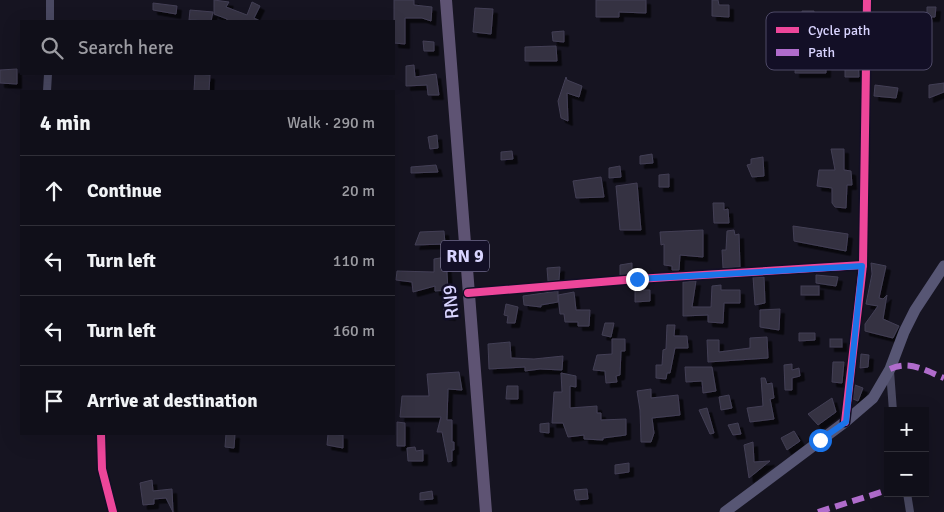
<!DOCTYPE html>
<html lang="en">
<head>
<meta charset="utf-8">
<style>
	body { margin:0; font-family:Signika,sans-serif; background:#191822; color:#f1f3f6 }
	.controls { position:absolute; right:15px; bottom:15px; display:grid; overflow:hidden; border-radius:0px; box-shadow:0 5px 20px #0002 }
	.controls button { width:45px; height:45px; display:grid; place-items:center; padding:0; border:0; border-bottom:1px solid #302f38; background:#100f19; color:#f1f3f6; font:25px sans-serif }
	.stop { position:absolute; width:15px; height:15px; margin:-11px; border:4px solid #1a73e8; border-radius:50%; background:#fff }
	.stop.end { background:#1a73e8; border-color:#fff; box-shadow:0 1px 5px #0008 }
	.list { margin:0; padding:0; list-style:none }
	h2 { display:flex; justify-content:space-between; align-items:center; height:65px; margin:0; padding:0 20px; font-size:21px }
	h2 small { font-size:16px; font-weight:400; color:#9c9ca2 }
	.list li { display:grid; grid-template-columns:32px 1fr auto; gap:15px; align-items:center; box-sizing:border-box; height:70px; padding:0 20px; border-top:1px solid #302f38 }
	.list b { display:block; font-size:19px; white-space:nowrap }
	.list em { font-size:16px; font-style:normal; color:#9c9ca2 }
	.icon { flex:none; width:28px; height:28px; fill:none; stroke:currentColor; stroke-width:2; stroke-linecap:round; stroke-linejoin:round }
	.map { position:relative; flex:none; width:944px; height:512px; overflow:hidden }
	.search { position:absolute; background:#100f19; box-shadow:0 5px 20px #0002; left:20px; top:20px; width:375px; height:55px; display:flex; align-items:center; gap:12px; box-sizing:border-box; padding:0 18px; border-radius:0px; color:#9c9ca2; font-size:19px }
	.panel { position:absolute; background:#100f19; box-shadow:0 5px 20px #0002; left:20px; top:90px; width:375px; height:345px; border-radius:0px }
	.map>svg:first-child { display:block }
	.building { fill:#343243; stroke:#433f54; filter:url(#shadow) }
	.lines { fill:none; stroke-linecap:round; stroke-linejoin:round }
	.minor { stroke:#4a4962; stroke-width:8 }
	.secondary { stroke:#575674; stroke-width:11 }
	.primary { stroke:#5e5373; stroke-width:12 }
	.quiet { stroke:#b06ccc; stroke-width:6; stroke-dasharray:12 6; stroke-linecap:butt }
	.cycleway-casing { stroke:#130f26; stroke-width:11 }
	.cycleway { stroke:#ed469a; stroke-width:8 }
	.route { stroke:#1a73e8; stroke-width:6 }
	.labels { text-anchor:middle; stroke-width:5; stroke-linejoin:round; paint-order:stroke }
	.shield { fill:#130f26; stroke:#9e99be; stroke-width:1 }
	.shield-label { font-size:18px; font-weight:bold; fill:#d9d4ff }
	.street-label { font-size:19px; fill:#d9d4ff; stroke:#130f26 }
	.key { fill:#130f26; stroke:#4e4a67; stroke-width:1 }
	.key-label { font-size:14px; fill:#d9d4ff }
</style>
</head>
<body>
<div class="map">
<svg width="944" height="512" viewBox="0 0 944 512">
	<defs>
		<filter id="shadow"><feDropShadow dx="4.5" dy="4.5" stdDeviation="0" flood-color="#0009"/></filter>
	</defs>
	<rect width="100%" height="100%" fill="#161421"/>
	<g class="building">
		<path d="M214,0L229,2L226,7L247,15L252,2L260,6L254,18L260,21H227V19L214,14Z"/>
		<path d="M394,0H414V5L432,7L431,21L422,18H405V44L394,43Z"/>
		<path d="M596,0H646V13L619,12V17H596Z"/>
		<path d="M712,0H718L719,5H729V17L712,16Z"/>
		<path d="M153,3L177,6L176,14L153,10Z"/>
		<path d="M927,7H936L935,17H927Z"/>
		<path d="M475,8L493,9L491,34L473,32Z"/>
		<path d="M190,10L213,12L211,21L189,20Z"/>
		<path d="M802,11H814L813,29H832L830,48L853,49V53H858L859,77H845V60H826V73H795L796,52H799V41L804,42Z"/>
		<path d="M564,31V42L553,41L552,32Z"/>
		<path d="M423,41L434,42V51H424Z"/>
		<path d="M556,46L557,61H525V47Z"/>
		<path d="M414,65L415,77L436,74L439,95H428L427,85L406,86V66Z"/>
		<path d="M17,69V84L0,83V70Z"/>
		<path d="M195,74L210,75L209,91H194Z"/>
		<path d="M566,77L567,80L582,86L579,97L567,93L568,121L561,118L558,101Z"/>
		<path d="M944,83V92L929,98V85Z"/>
		<path d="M875,85L898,88L896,98L874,96Z"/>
		<path d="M437,135L438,148L430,149L428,137Z"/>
		<path d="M831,149H844V170L851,171L852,185H847L846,208L835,207L832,203V188L817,186L819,170H835Z"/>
		<path d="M512,151L513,159L501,160V152Z"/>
		<path d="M652,154L653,163L640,164V156Z"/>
		<path d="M763,157L764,176L752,177L747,165L751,164V159Z"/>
		<path d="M436,165L438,172L411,173V167Z"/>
		<path d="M620,166L621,177L609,178V168Z"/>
		<path d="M669,174V187H659V175Z"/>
		<path d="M601,177L604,197L576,198L573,181Z"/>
		<path d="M637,183L641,230H620L616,186Z"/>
		<path d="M713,203H724V210L728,209L729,223H714Z"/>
		<path d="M793,226L848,234L846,251L794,241Z"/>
		<path d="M703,230V257L680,255L679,270H672V266L664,265V244L661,245L660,232Z"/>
		<path d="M734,230L735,235L739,234L740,267L723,268L722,250H726L727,231Z"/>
		<path d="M444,231L445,244L415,245L420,232Z"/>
		<path d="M446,257L448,290L435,291V286L413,292L412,282L396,280L397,271L434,272V259Z"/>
		<path d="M632,263V274L620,275V265Z"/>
		<path d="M871,263L886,266L879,298L883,299L887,295L883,319L899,326L893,338L865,331V324L878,306L866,304L872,274Z"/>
		<path d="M560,267L559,280L548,281L547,268Z"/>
		<path d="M816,275L838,277L836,286L816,283Z"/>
		<path d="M753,277H764L765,303L755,305Z"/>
		<path d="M696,281L692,307H711L712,286L721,285V290H740V303H724L723,323L708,322V315L683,316V282Z"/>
		<rect x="801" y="286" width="18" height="9"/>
		<path d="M642,287L643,290H650V301L635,302V289Z"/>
		<path d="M558,291V295L574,292L576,310H590L589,326H578V322H565L564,314H560L558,295V302L541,305V307L524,305L523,296Z"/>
		<path d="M450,295L451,316L444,315L443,296Z"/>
		<path d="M506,304L518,307L515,323H507L508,316L504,315Z"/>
		<path d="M780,309L779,330L760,327V310Z"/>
		<path d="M605,323H614L611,337L602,335Z"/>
		<path d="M667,325H675L674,336H687L688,348H675L670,373H667L666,379L656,378V365H662L663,350L666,349Z"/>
		<path d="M799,333H815V340L799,341Z"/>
		<path d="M767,337L768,358L708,362L707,340H719V352L750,348V338Z"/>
		<path d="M612,339H625V351H621L620,375L616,376L617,382L606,383L605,371L593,370L597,355L612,354Z"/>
		<rect x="830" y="339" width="12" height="8"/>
		<path d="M510,342L511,358L534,359L563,356L562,370L540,369L525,371V367L489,369L488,344Z"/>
		<path d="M861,354L869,355L868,367L860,368Z"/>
		<path d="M833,362H844L842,383L832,382Z"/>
		<path d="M792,364V370L799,368L800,376L792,378V390H785L784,365Z"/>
		<path d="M685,367H712L716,391L703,393L702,381L686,382Z"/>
		<path d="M459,372L462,390L448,389L447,420H452V442H454V450H452V461L448,462L442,432H437L441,417H400L402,396H429L427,374Z"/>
		<path d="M561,373L576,376V387L570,386V408L597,406V413H601V420L626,419V435L603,438V440L584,439V435L568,437L563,423H552L554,392H562Z"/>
		<path d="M761,378H765L767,384L772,383L774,398L770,399L774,419L750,422L747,408L763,406Z"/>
		<path d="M855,385L863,388L858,401L853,399Z"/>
		<path d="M507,386H518V399H506Z"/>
		<path d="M651,389V398L678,395L680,415L652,418L654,433L651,442H641L640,410L637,391Z"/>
		<path d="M729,395L732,408L721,410L719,397Z"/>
		<path d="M832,398L836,412L818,425L808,414Z"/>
		<path d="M707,408L714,433L710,434L699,410Z"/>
		<path d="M397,422L405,423V446H397Z"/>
		<path d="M549,423V433L540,432V424Z"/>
		<path d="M738,423L741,434L733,435L728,425Z"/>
		<path d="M794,431L800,441L787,450L781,438Z"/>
		<path d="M226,434H235L234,448L225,447Z"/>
		<path d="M328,434L343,435V448L327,445Z"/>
		<path d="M753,442L754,462L770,461L749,478L744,445Z"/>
		<path d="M415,447L416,451L423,450V461H408L407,448Z"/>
		<path d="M629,463V472L615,474V465Z"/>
		<path d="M152,480L153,491L172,489L173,512L166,498L154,499V504L143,505L140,483Z"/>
		<path d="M587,489L588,499L576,500L574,490Z"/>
		<path d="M432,491L433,499L420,500V493Z"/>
	</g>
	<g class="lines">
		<g class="minor">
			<path d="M50,0V21"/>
			<path d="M47,91L48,74"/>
			<path d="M468,293L637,279L863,265"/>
			<path d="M890,371L893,411"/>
			<path d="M845,422L863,265L867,0"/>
			<path d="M101,434L102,469L113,512"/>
			<path d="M907,493L910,512"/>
		</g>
		<path class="secondary" d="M725,512L845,422L873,398L890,369L904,332L915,310L944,266"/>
		<path class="primary" d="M446,0L486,512"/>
		<g class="quiet">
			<path d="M890,369C910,360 924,370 944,378"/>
			<path d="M818,512L888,490"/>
		</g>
		<defs>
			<g id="cycleway">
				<path d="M468,293L637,279L863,265"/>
				<path d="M845,422L863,265L867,0"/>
				<path d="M101,434L102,469L113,512"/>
			</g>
		</defs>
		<use href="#cycleway" class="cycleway-casing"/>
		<use href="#cycleway" class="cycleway"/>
	</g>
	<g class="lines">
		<path class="route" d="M637,279L862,266L846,422L820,440"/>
	</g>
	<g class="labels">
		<rect class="shield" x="441" y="240.5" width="48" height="31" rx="4"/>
		<g class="shield-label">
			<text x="465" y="262">RN 9</text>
		</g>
		<g class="street-label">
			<text transform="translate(450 302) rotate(-95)" y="7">RN9</text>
		</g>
	</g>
	<rect x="766" y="12" width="166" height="58" rx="8" class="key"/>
	<rect x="776" y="27" width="23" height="6" fill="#ed469a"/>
	<rect x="776" y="49" width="23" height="7" fill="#b06ccc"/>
	<g class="key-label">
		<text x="808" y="35">Cycle path</text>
		<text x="808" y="57">Path</text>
	</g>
</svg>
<div class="controls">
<button>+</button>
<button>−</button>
</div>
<div class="stop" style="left:820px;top:440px"></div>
<div class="stop end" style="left:637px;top:279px"></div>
<div class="search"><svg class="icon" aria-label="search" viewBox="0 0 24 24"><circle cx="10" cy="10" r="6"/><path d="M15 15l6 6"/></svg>Search here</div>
<section class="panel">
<h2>4 min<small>Walk · 290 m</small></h2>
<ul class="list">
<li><svg class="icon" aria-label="ahead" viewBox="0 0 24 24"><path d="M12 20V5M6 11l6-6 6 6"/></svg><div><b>Continue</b></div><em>20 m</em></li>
<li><svg class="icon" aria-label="left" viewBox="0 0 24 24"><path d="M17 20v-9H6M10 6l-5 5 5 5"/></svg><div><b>Turn left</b></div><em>110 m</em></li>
<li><svg class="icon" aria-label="left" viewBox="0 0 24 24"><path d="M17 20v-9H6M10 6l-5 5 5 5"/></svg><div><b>Turn left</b></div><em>160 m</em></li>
<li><svg class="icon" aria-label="arrive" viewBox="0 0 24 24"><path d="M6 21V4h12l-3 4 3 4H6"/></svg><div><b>Arrive at destination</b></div></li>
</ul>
</section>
</div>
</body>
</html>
